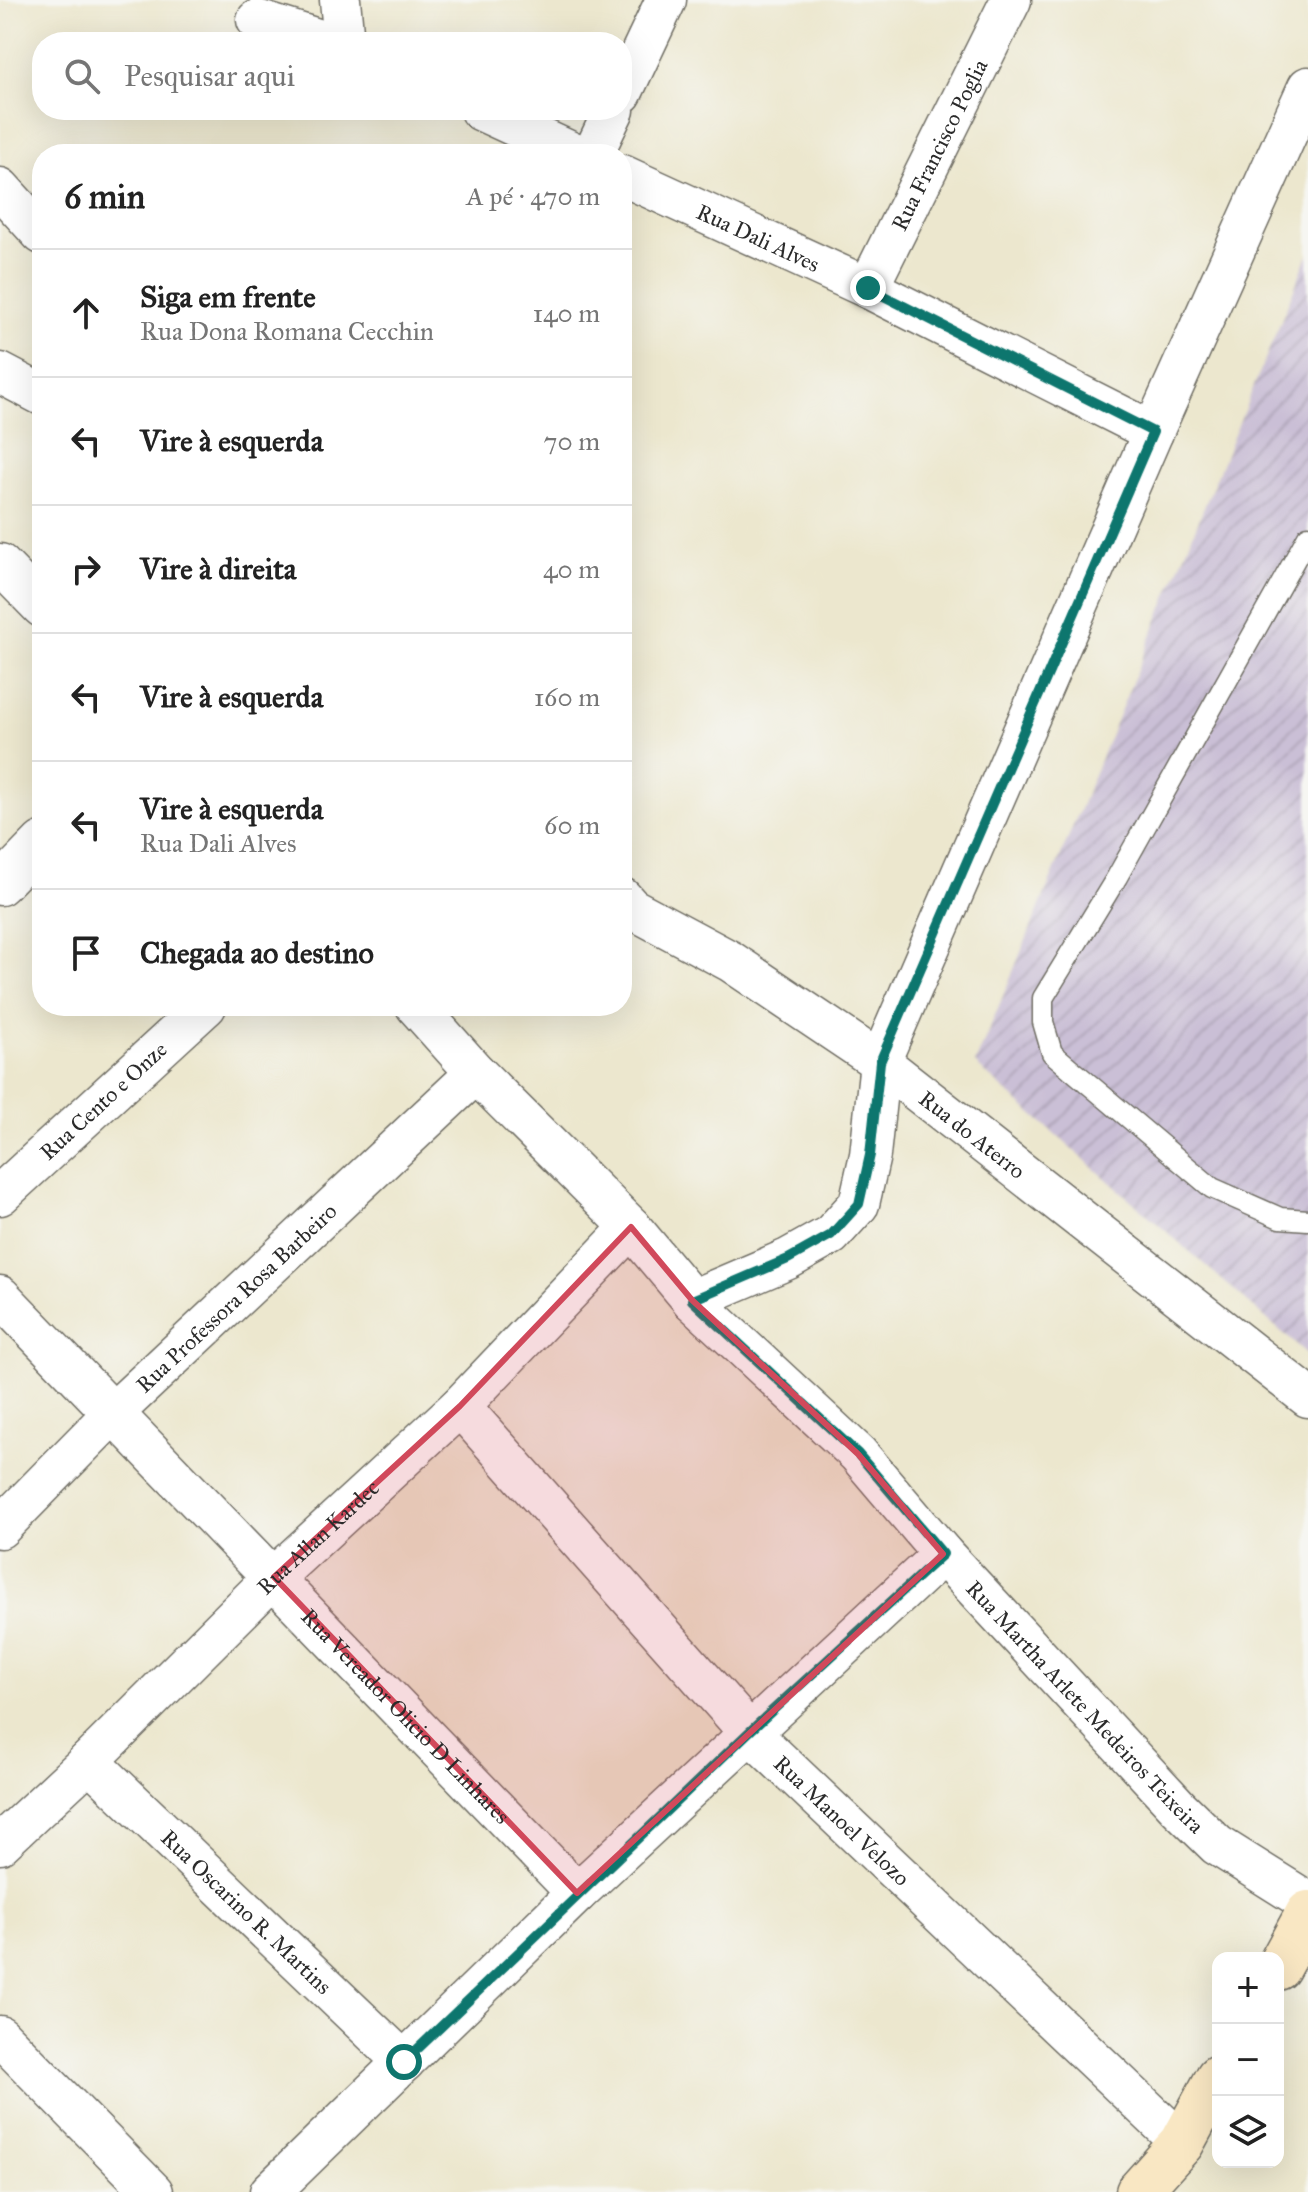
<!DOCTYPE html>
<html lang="pt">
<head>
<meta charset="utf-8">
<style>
	body { margin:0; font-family:"IM FELL Great Primer",serif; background:#f2f2f2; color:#222 }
	.controls { position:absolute; right:24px; bottom:24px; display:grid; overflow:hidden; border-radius:16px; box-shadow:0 8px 32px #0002 }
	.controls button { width:72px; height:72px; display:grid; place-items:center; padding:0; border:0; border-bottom:2px solid #e0e0e0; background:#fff; color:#222; font:40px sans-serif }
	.stop { position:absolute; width:24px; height:24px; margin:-18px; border:6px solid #0f766e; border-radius:50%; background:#fff }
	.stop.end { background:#0f766e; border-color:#fff; box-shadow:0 2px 8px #0008 }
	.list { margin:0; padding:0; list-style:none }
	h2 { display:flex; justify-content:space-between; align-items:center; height:104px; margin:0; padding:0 32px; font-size:34px }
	h2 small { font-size:26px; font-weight:400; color:#767676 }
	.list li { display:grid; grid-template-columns:52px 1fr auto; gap:24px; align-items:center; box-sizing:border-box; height:128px; padding:0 32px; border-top:2px solid #e0e0e0 }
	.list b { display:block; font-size:30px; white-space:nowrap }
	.list p { margin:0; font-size:26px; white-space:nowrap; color:#767676 }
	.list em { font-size:26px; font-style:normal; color:#767676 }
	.icon { flex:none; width:44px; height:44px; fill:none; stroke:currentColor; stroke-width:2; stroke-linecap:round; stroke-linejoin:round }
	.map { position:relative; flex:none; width:1308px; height:2192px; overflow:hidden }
	.search { position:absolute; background:#fff; box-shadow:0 8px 32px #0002; left:32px; top:32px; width:600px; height:88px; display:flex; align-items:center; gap:20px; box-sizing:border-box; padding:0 28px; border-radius:32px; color:#767676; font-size:30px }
	.panel { position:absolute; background:#fff; box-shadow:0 8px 32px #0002; left:32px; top:144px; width:600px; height:872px; border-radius:32px }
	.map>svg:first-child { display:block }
	.industrial { fill:url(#industrial-furrows) }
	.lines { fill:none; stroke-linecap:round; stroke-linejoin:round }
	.lane-casing { stroke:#6f6d64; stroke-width:23 }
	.street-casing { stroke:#6f6d64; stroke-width:43 }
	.secondary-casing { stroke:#6f6d64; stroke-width:47 }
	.lane { stroke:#fff; stroke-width:20 }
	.street { stroke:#fff; stroke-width:40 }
	.secondary { stroke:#f9e7c3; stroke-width:44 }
	.route { stroke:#0f766e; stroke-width:10 }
	.marked { fill:#d1495b; fill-opacity:0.2; stroke:#d1495b; stroke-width:6; stroke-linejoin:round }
	.labels { text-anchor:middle; stroke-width:6; stroke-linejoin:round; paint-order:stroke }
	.street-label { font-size:22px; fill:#2b2b2b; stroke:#f6f6f2 }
</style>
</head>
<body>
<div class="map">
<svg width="1308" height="2192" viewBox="0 0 1308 2192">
	<defs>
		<pattern id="industrial-furrows" width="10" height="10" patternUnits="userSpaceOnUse" patternTransform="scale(2)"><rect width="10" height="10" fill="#cabfd6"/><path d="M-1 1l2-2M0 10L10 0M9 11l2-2" fill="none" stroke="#aea4b8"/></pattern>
	</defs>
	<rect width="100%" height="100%" fill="#f6f6f2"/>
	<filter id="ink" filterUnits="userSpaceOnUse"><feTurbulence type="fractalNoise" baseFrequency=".0125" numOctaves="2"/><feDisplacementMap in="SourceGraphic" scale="16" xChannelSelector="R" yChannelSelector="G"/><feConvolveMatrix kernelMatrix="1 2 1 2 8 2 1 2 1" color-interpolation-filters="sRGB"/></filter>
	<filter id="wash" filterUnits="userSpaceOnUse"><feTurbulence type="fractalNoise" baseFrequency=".006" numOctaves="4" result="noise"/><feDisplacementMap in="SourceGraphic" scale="32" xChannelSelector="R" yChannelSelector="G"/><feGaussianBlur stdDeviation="1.8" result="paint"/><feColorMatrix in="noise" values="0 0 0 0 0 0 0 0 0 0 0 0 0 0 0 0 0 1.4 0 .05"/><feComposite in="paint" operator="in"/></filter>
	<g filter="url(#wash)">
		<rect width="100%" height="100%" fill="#ece7ce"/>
		<path class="industrial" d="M1308,255V1355L975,1064Z"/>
	</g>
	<g filter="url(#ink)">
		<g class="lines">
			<defs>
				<path id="lane" d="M1308,536L1117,877L1043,998V1022L1052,1053L1212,1188L1280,1218L1308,1220"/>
				<g id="street">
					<path d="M340,0L344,42"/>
					<path d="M257,20L327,42"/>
					<path d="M622,93L666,0"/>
					<path d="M480,110L575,154"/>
					<path d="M593,154L614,110"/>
					<path id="s1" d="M622,175L868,288L1153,432"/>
					<path d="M0,188L42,234"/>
					<path id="s2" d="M868,288L1011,0"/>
					<path d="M0,373L42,395"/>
					<path d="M0,564L42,607"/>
					<path d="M0,885L42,842"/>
					<path id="s3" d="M622,898L631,908L730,961L880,1062L1308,1397"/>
					<path id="s4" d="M416,1006L476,1073L631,1227L692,1300L858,1454L943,1554L1179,1808L1217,1845L1308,1902"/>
					<path id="s5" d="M0,1195L206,1006"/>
					<path id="s6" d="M0,1296L577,1893"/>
					<path d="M692,1300L788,1259L831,1235L859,1204L870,1155L880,1062L1153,432L1308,87"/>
					<path id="s7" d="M460,1406L749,1732L1182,2143"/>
					<path id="s8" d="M0,1528L113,1413L476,1073"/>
					<path id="s9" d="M89,1761L404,2062"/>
					<path id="s10" d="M0,1844L89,1761L274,1577L460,1406L631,1227"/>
					<path d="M0,2036L153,2192"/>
					<path d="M270,2192L577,1893L943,1554"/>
				</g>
				<g id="secondary">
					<path d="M1278,1968L1308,1913"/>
					<path d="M1138,2192L1182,2143L1218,2077"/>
				</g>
			</defs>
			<use href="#lane" class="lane-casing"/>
			<use href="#street" class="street-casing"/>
			<use href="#secondary" class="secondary-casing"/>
			<use href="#lane" class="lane"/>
			<use href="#street" class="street"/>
			<use href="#secondary" class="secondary"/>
		</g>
	</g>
	<g class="lines" filter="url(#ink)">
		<path class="route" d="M404,2062L749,1732L943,1554L858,1454L692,1300L788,1259L831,1235L859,1204L870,1155L880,1062L1153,432L868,288"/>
	</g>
	<path class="marked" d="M631,1227L692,1300L858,1454L943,1554L577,1893L274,1577L460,1406Z"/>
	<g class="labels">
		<g class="street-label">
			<text dy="8" stroke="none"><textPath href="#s2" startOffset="160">Rua Francisco Poglia</textPath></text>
			<text dy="8" stroke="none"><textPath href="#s1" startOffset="150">Rua Dali Alves</textPath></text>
			<text dy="8" stroke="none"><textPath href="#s5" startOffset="140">Rua Cento e Onze</textPath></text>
			<text dy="8" stroke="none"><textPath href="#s3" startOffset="424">Rua do Aterro</textPath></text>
			<text dy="8" stroke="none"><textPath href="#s8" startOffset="330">Rua Professora Rosa Barbeiro</textPath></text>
			<text dy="8" stroke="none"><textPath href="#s10" startOffset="442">Rua Allan Kardec</textPath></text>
			<text dy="8" stroke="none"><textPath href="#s4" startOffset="970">Rua Martha Arlete Medeiros Teixeira</textPath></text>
			<text dy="8" stroke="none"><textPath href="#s6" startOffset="584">Rua Vereador Olicio D Linhares</textPath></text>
			<text dy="8" stroke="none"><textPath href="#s7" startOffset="564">Rua Manoel Velozo</textPath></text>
			<text dy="8" stroke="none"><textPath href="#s9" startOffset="218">Rua Oscarino R. Martins</textPath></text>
		</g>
	</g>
</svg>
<div class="controls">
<button>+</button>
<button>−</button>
<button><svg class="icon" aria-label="layers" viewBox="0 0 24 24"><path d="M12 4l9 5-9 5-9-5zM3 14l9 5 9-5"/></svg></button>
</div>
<div class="stop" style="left:404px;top:2062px"></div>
<div class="stop end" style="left:868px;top:288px"></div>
<div class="search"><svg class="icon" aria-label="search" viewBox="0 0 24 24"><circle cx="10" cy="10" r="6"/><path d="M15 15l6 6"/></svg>Pesquisar aqui</div>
<section class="panel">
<h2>6 min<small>A pé · 470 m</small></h2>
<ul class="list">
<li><svg class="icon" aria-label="ahead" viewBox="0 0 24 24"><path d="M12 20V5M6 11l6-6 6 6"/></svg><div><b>Siga em frente</b><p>Rua Dona Romana Cecchin</p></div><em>140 m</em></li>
<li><svg class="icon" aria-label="left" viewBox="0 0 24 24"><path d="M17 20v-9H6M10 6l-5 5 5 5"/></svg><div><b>Vire à esquerda</b></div><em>70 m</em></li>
<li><svg class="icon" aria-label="right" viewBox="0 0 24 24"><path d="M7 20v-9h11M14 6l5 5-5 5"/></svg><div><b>Vire à direita</b></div><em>40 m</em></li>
<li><svg class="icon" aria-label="left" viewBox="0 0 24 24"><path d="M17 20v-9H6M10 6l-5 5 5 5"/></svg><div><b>Vire à esquerda</b></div><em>160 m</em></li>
<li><svg class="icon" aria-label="left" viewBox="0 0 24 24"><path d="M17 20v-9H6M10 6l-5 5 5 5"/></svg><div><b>Vire à esquerda</b><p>Rua Dali Alves</p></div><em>60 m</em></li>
<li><svg class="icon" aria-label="arrive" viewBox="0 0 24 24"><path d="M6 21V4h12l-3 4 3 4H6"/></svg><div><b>Chegada ao destino</b></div></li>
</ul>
</section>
</div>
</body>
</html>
